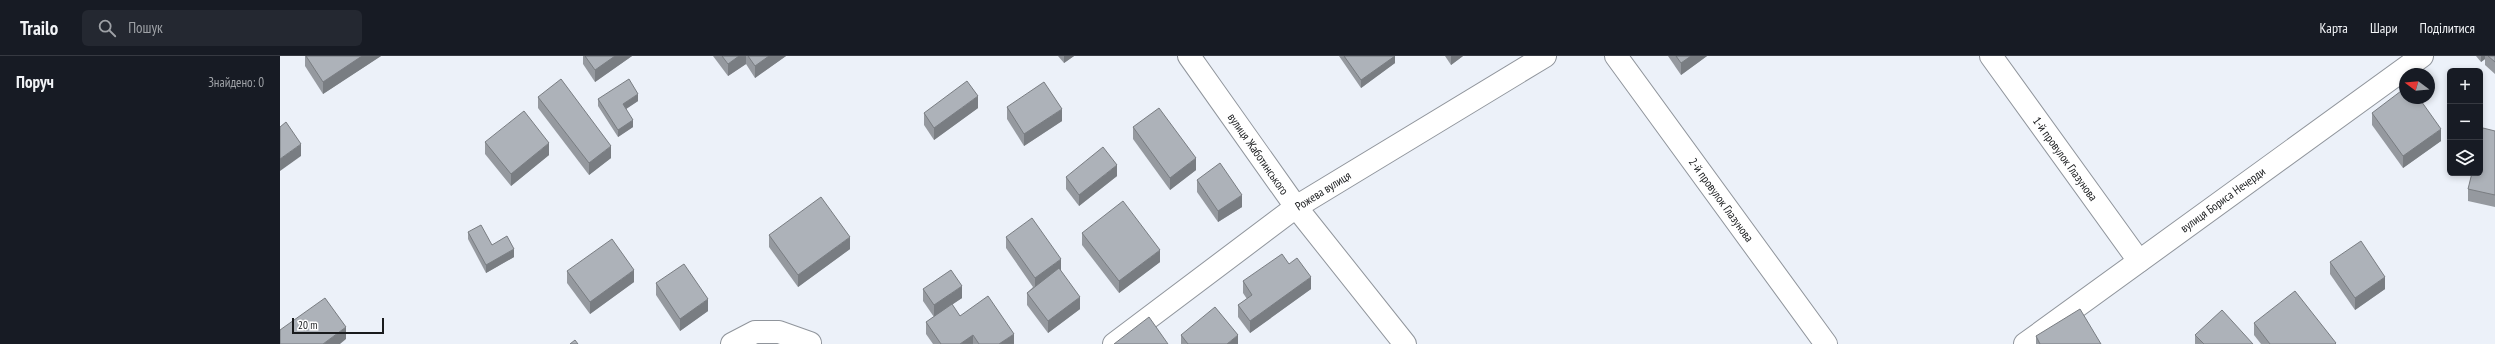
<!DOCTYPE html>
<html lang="uk">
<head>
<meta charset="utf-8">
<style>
	body { margin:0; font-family:"PT Sans Narrow",sans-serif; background:#242831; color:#f1f3f6 }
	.controls { position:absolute; right:12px; top:12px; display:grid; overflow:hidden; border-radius:6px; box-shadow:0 2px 6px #0003 }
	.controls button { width:36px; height:36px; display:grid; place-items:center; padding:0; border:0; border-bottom:1px solid #363941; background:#171b24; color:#f1f3f6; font:20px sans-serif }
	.compass { position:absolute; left:2119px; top:12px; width:36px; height:36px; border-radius:50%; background:#171b24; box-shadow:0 2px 6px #0003; rotate:286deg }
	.scale { position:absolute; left:12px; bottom:10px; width:92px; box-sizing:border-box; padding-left:4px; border:2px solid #191b1d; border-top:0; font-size:11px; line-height:14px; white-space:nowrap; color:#191b1d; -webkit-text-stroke:3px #fff; paint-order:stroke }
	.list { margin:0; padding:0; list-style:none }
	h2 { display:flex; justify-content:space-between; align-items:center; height:52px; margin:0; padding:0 16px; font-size:17px }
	h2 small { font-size:13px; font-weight:400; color:#9ea1a6 }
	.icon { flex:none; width:22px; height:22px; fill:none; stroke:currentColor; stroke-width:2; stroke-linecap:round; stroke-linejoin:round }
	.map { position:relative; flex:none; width:2215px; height:288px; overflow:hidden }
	header { display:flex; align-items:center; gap:24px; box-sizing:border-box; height:56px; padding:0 20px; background:#171b24; border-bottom:1px solid #363941 }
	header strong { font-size:19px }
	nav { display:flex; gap:22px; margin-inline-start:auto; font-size:14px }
	.search { width:280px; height:36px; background:#242831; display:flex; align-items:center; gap:10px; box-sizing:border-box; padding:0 14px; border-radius:6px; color:#9ea1a6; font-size:15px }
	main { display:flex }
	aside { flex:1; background:#171b24 }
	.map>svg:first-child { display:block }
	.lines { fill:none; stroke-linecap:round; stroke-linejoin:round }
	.minor-casing { stroke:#90959c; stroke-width:24 }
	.minor { stroke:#fff; stroke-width:22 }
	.wall { fill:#95999f }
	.shaded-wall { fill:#797d82 }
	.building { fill:#adb2b9; stroke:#797d82 }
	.labels { text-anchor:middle; stroke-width:3.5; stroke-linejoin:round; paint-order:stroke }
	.street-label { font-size:12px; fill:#191b1d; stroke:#fff }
</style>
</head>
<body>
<header>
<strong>Trailo</strong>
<div class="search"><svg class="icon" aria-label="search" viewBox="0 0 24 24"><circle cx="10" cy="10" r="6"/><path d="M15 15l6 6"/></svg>Пошук</div>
<nav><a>Карта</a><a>Шари</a><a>Поділитися</a></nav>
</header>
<main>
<aside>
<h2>Поруч<small>Знайдено: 0</small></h2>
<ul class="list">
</ul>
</aside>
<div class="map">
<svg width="2215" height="288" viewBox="0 0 2215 288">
	<rect width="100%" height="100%" fill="#ecf1f9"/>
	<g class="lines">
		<defs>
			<g id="minor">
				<path d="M909,0L1016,151L1125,288"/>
				<path d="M1336,0L1546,288"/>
				<path d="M1711,0L1859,205"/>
				<path d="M452,288L475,276H499L530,287"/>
				<path d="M834,288L1016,151L1265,0"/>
				<path d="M1745,288L2142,0"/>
			</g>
		</defs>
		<use href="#minor" class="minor-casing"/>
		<use href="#minor" class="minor"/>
	</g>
	<g class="wall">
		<path d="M25,0H101L43,38L25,10Z"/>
		<path d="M303,0H352L315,26L303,8Z"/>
		<path d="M433,0H506L475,22L466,8L448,20Z"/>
		<path d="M778,0H794L784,7Z"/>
		<path d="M1059,0H1115V7L1081,32Z"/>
		<path d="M1165,0H1183L1171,9Z"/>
		<path d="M1388,0H1427L1401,19Z"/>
		<path d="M2196,0H2215V18L2205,9V3L2201,6Z"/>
		<path d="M258,41L331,102L309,119L258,52Z"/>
		<path d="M318,43L358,45L346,53L353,71L338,81L318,50Z"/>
		<path d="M727,51L782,65L744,90L727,63Z"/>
		<path d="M698,52L654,84L644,69V57Z"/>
		<path d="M2092,57L2161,85L2123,112L2092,69Z"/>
		<path d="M853,71L916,114L890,134L853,83Z"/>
		<path d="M2215,75V151L2188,145V133Z"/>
		<path d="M205,86L269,99L231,130L205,98Z"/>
		<path d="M837,120L799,150L786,133V121Z"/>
		<path d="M917,124L962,151L938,166L917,136Z"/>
		<path d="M188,176L212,189L234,201L206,217L188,183Z"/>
		<path d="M802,177L880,206L839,237L802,189Z"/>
		<path d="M489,179L570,193L518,231L489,191Z"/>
		<path d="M726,181L781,215L800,253L768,277L747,249V237L753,231L726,192Z"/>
		<path d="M2050,206L2105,233L2075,254L2050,218Z"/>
		<path d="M1009,208L1031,233L970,277L958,261V249L967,243L963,237V225Z"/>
		<path d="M287,215L354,226L310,258L287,227Z"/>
		<path d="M376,227L428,255L400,275L376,239Z"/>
		<path d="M643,233L682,242L666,252L734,288H653L646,278V266L654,261L643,245Z"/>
		<path d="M1974,267L2056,288H1981L1974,279Z"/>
		<path d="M901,279L958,288H901Z"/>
		<path d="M1915,279L1973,288H1915Z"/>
		<path d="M1756,280L1821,288H1756Z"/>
	</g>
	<g class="shaded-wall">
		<path d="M82,0H101L43,38V26Z"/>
		<path d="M335,0H352L315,26V14Z"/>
		<path d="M459,0H466V8L448,20V8Z"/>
		<path d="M489,0H506L475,22V10Z"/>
		<path d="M784,0H794L784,7Z"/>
		<path d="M1115,0V7L1081,32V24Z"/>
		<path d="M1171,0H1183L1171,9Z"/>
		<path d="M1411,0H1427L1401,19V7Z"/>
		<path d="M2201,0H2205V3L2201,6Z"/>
		<path d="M358,38V45L343,55V48Z"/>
		<path d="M698,40V52L654,84V72Z"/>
		<path d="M782,53V65L744,90V78Z"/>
		<path d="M353,64V71L338,81V74Z"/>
		<path d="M2161,73V85L2123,112V100Z"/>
		<path d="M269,87V99L231,130V118Z"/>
		<path d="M21,88V100L0,115V103Z"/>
		<path d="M331,90V102L309,119V107Z"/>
		<path d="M916,102V114L890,134V122Z"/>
		<path d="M837,109V120L799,150V139Z"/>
		<path d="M962,139V151L938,166V155Z"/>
		<path d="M570,181V193L518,231V219Z"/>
		<path d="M234,193V201L206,217V209Z"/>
		<path d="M880,194V206L839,237V225Z"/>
		<path d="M781,203V215L755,234V222Z"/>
		<path d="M354,214V226L310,258V246Z"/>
		<path d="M1031,221V233L970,277V265Z"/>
		<path d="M2105,221V233L2075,254V242Z"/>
		<path d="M682,230V242L654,261V249Z"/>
		<path d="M800,241V253L768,277V265Z"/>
		<path d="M428,243V255L400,275V263Z"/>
		<path d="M66,271V283L60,288H43Z"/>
		<path d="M734,278V288H719Z"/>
		<path d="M693,279V288H680Z"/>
		<path d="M958,279V288H947Z"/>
	</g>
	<g class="building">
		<path d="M26,0H82L43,26Z"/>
		<path d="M305,0H335L315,14Z"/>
		<path d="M442,0H459L448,8Z"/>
		<path d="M468,0H489L475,10Z"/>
		<path d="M1064,0H1115L1081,24Z"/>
		<path d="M1396,0H1411L1401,7Z"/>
		<path d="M2208,0H2215V6Z"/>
		<path d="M281,23L331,90L309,107L258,41Z"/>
		<path d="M349,23L358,38L343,48L353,64L338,74L318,43Z"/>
		<path d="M687,25L698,40L654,72L644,57Z"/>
		<path d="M764,26L782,53L744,78L727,51Z"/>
		<path d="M2125,32V42H2139L2161,73L2123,100L2092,57Z"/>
		<path d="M879,52L916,102L890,122L853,71Z"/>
		<path d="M244,55L269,87L231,118L205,86Z"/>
		<path d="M6,66L21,88L0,103V71Z"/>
		<path d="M2203,72L2215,75V139L2188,133L2192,117H2200V84Z"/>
		<path d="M823,91L837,109L799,139L786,121Z"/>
		<path d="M940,107L962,139L938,155L917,124Z"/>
		<path d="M541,141L570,181L518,219L489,179Z"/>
		<path d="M843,145L880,194L839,225L802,177Z"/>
		<path d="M752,162L781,203L755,222L726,181Z"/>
		<path d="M201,169L212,189L227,180L234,193L206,209L188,176Z"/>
		<path d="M332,183L354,214L310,246L287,215Z"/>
		<path d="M2081,185L2105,221L2075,242L2050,206Z"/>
		<path d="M1002,198L1009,208L1017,202L1031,221L970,265L958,249L972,239L963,225Z"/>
		<path d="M404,208L428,243L400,263L376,227Z"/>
		<path d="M779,212L800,241L768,265L747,237Z"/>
		<path d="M671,214L682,230L654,249L643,233Z"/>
		<path d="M2015,235L2056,287L2055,288H1990L1974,267Z"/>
		<path d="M708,240L734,278L719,288H699L693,279L680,288H661L646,266L672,248L680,260Z"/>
		<path d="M45,242L66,271L43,288H0V274Z"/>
		<path d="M935,251L958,279L947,288H908L901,279Z"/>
		<path d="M1800,253L1821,288H1760L1756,280Z"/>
		<path d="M1942,254L1973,288H1924L1915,279Z"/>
		<path d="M869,261L888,288H834Z"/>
		<path d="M295,284L298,288H290Z"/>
	</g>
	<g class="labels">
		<g class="street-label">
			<text transform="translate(978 98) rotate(55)" y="4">вулиця Жаботинського</text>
			<text transform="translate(1785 103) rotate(54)" y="4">1-й провулок Глазунова</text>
			<text transform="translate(1043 135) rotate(-32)" y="4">Рожева вулиця</text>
			<text transform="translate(1441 144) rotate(54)" y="4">2-й провулок Глазунова</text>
			<text transform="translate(1943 144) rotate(-36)" y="4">вулиця Бориса Нечерди</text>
		</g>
	</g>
</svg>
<div class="controls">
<button>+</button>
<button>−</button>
<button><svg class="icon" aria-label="layers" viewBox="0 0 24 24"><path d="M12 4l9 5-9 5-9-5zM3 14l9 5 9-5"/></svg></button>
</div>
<svg class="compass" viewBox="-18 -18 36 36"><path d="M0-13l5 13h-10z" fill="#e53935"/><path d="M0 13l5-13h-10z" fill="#9ea1a6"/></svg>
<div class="scale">20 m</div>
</div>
</main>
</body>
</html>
